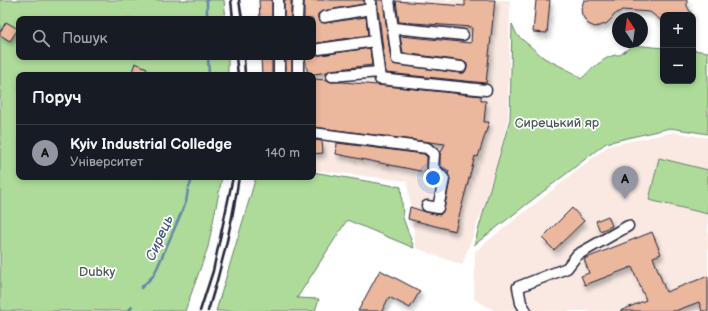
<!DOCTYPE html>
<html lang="uk">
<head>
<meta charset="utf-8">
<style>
	body { margin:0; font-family:"Balsamiq Sans",sans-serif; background:#20242c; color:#f1f3f6 }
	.controls { position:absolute; right:12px; top:12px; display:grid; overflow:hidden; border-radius:8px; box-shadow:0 2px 6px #0003 }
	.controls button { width:36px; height:36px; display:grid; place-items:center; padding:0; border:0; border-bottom:1px solid #363941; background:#171b24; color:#f1f3f6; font:20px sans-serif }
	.compass { position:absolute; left:612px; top:12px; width:36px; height:36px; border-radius:50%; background:#171b24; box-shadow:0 2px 6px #0003; rotate:347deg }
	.you { position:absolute; left:433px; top:178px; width:14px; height:14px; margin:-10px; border:3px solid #fff; border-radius:50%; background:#1a73e8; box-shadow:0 0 0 6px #1a73e833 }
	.badge { display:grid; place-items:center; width:26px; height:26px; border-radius:50%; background:#9495a2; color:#111; font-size:13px; font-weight:700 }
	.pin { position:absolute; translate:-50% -33px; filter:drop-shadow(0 1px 2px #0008) }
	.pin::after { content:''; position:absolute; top:21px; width:14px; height:12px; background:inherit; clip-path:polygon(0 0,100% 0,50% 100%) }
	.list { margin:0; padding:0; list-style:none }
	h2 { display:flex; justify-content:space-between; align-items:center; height:52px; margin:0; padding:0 16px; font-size:17px }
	h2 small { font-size:13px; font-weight:400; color:#9ea1a6 }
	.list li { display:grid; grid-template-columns:26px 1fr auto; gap:12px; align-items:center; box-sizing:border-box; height:56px; padding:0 16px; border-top:1px solid #363941 }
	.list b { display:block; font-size:15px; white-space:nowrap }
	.list p { margin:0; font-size:13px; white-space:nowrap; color:#9ea1a6 }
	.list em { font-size:13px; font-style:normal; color:#9ea1a6 }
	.icon { flex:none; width:22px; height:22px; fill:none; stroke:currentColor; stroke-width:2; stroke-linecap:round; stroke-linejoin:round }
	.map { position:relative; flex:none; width:708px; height:311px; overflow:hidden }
	.search { position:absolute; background:#171b24; box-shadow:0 2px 6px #0003; left:16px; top:16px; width:300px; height:44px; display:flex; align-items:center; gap:10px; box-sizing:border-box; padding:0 14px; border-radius:8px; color:#9ea1a6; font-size:15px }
	.panel { position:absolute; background:#171b24; box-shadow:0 2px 6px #0003; left:16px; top:72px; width:300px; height:108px; border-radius:8px }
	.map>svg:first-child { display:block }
	.built { fill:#f9e9e2 }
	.green { fill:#aedb9a; stroke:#687e6a }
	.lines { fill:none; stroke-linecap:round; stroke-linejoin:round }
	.stream { stroke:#6289a6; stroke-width:2.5 }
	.building { fill:#ebb79d; stroke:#22223b; filter:url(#shadow) }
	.minor-casing { stroke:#22223b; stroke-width:13 }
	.minor { stroke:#fff; stroke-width:10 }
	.rail { stroke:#22223b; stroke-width:2.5 }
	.labels { text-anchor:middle; stroke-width:3.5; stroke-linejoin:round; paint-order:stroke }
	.park-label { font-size:13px; fill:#4c5a58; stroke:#fff }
	.water-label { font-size:14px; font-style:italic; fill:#475e7a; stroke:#fff }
</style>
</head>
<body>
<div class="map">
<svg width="708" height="311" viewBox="0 0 708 311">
	<defs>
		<filter id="shadow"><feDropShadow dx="2.5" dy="4.5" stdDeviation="2" flood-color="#0004"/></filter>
	</defs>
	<rect width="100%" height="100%" fill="#fff"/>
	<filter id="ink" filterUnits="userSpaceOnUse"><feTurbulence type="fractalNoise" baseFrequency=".025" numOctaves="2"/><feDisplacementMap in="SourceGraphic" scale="8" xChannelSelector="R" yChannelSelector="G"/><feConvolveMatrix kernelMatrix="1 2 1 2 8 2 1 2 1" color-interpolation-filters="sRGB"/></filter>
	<g filter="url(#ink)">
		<g class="built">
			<path d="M262,0H510L508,119L488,195L462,265L416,248L407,181L313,170V75H269L268,57H313V19H265Z"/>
			<path d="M674,132L708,138V311H496L474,299L475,251L608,146Z"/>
		</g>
		<g class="green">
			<path d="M0,0H224L226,19H19V57H228V75H19V177H222L208,247L185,311H0Z"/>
			<path d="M512,24L517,35L544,58L574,73L581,79C590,71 607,53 620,55L633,45L663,48V81H693V50L708,52V134L670,128L606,143L474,245L510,119Z"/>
			<path d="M659,158L708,170V214L649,200Z"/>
			<path d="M313,172L401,187L403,218L414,248L347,220L297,298L319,299L315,311H216L256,177H313Z"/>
		</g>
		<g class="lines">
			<g class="stream">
				<path d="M207,0V19"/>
				<path d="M208,57L209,75"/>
				<path d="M189,187L193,177"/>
				<path d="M141,288L153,276L158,266L186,202L188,190"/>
				<path d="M128,311L132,307"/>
			</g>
		</g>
		<g class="building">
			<path d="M259,0H272V19H260Z"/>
			<rect x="284" y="0" width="7" height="19"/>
			<path d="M304,0H364V4L323,11L318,14V18L319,21L325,23L366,17L368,35L318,43L313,47V19H304Z"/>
			<path d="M377,0H383L391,60L393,64L460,73H464L467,68V64L462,61L403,53L400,36L471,43L472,27L399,22L396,1L465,6V0H495L486,83L386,73Z"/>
			<path d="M536,0H550L547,33L533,32Z"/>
			<path d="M584,0H687V6L692,15H663V22L650,12L622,10L614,15L612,18L606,24L595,27L588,24L582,15L581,9Z"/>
			<path d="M6,22L18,29L10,41L0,35V32Z"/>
			<path d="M370,48L372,65L331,70L327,72L308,75L305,57H313V51L316,55H320Z"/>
			<path d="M261,57H272V75H262Z"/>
			<rect x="286" y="57" width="6" height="18"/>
			<path d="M135,63L147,68L145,75H131Z"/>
			<path d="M313,79L327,80L332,82H343L377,85L481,96V101H486L484,122H489L478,157L475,156L455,231L408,219L410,207L426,212L440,215L444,210L450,180L448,174L449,171L443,168L440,165V154L445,144L313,127Z"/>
			<path d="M313,140L322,141L323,153L313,154Z"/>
			<path d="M337,143L424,154L427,157V169L430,173L336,154Z"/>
			<path d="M572,208L584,221L554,250L542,238Z"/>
			<path d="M608,216L612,226L600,231L596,221Z"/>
			<path d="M652,232L661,254L653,257L666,292L708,276V311H702L699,302L675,311H620L646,300L632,267L585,285L581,276L589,273L584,259Z"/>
			<path d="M380,270L420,291L410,308L389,297L382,311H358Z"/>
		</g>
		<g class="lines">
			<defs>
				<g id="minor">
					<path d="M370,0L380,79L486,90"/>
					<path d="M389,0L397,59L461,67"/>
					<path d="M324,17L371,9"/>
					<path d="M278,19V0"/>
					<path d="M297,19L298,0"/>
					<path d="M393,28L463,35"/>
					<path d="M319,49L375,41"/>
					<path d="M279,57V75"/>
					<path d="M298,57V75"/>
					<path d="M332,76L379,72"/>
					<path d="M313,133L427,148L434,154L433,167L444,179L438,208L427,206"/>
					<path d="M526,311L521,303L518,287L567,268L577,255L628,226"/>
				</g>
			</defs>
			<use href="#minor" class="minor-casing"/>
			<use href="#minor" class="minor"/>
			<g class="rail">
				<path d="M231,0L233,19"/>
				<path d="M239,0L242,19"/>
				<path d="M236,57L238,75"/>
				<path d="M244,57L245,75"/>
				<path d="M200,311L213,271L233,177"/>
				<path d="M208,311C222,267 232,223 239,177"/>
			</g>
		</g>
	</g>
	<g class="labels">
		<g class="park-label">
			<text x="557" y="127">Сирецький яр</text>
			<text x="97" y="276">Dubky</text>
		</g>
		<g class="water-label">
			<text transform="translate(159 238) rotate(-66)" y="5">Сирець</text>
		</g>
	</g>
</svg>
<div class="controls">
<button>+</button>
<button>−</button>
</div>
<svg class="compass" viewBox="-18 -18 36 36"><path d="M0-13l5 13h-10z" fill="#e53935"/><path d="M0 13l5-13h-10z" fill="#9ea1a6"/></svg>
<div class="you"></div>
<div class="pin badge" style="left:625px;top:199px">A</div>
<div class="search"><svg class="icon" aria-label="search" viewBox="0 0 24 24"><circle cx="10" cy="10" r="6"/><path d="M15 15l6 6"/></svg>Пошук</div>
<section class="panel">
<h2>Поруч<small></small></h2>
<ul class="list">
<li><span class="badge">A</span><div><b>Kyiv Industrial Colledge</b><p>Університет</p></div><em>140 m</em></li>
</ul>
</section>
</div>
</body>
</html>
